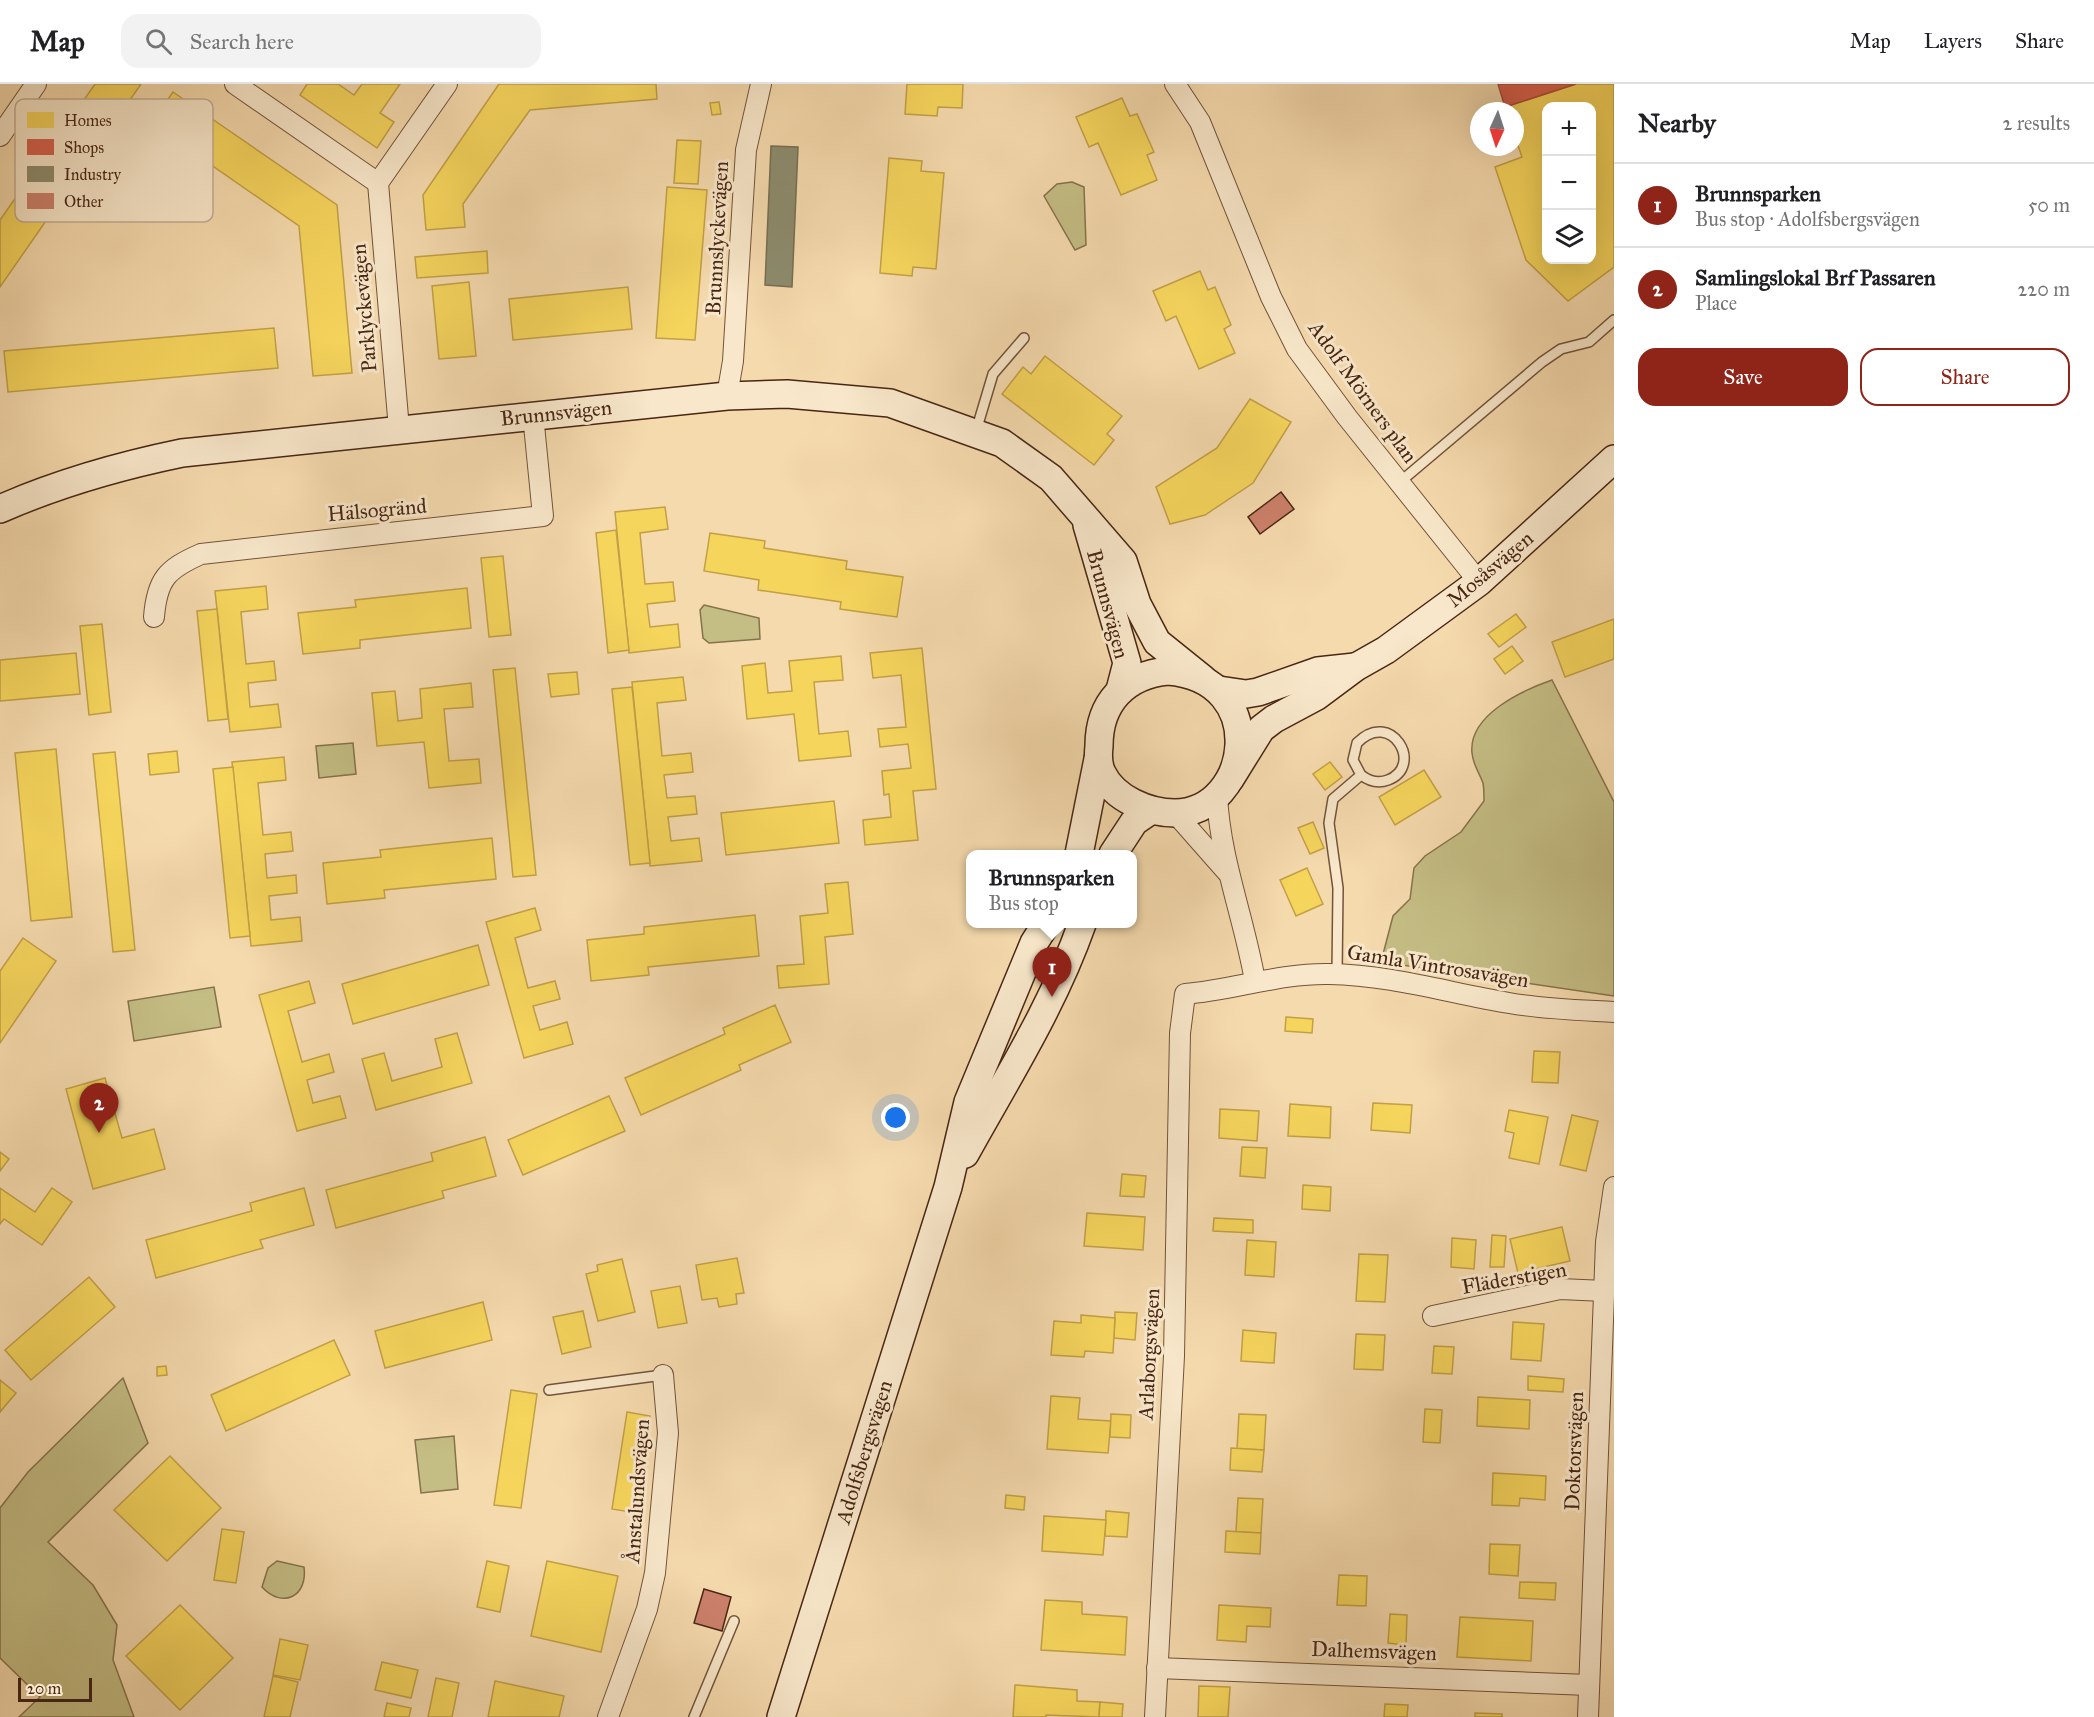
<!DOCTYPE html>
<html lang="en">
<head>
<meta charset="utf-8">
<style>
	body { margin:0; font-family:"IM FELL Great Primer",serif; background:#f2f2f2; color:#202124 }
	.controls { position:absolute; right:18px; top:18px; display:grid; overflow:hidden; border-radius:12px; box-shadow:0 6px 24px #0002 }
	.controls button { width:54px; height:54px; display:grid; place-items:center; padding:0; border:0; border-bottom:2px solid #e0e0e0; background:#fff; color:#202124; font:30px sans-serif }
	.compass { position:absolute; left:1470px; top:18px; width:54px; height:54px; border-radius:50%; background:#fff; box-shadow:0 6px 24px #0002; rotate:183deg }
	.scale { position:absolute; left:18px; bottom:15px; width:74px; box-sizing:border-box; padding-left:6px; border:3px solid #482614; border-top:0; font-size:16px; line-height:21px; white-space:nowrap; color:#482614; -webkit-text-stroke:4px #f8e7ca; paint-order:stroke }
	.you { position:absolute; left:896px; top:1034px; width:21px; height:21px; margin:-15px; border:4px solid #fff; border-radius:50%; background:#1a73e8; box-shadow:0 0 0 9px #1a73e833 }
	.badge { display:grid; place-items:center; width:39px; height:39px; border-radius:50%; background:#8f2418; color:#fff; font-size:20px; font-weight:700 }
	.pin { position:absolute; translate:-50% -50px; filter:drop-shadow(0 2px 3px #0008) }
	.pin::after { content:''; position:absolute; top:32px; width:21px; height:18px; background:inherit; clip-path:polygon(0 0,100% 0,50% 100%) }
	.popup { position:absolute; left:966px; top:766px; width:171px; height:78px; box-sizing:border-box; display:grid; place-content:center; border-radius:12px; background:#fff; filter:drop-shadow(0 2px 4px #0005); font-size:20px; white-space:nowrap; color:#757577 }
	.popup b { font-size:22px; color:#202124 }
	.popup::after { content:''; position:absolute; left:50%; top:100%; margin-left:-12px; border:12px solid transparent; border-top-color:#fff }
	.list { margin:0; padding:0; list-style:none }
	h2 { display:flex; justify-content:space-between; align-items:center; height:78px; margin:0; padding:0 24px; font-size:26px }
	h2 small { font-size:20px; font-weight:400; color:#757577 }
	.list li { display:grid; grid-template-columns:39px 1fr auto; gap:18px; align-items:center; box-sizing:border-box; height:84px; padding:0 24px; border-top:2px solid #e0e0e0 }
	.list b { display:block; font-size:22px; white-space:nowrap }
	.list p { margin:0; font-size:20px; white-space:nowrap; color:#757577 }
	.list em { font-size:20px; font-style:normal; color:#757577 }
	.actions { display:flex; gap:12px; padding:18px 24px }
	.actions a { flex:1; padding:14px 0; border:2px solid #8f2418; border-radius:18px; text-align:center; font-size:21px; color:#8f2418 }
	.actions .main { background:#8f2418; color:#fff }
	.icon { flex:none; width:33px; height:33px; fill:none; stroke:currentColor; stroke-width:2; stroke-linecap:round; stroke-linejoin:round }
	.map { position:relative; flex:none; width:1614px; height:1633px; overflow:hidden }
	header { display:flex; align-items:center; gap:36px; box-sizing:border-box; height:84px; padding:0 30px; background:#fff; border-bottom:2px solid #e0e0e0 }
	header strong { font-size:28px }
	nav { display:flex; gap:33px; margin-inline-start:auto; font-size:21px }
	.search { width:420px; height:54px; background:#f2f2f2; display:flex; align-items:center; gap:15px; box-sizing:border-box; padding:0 21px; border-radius:18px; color:#757577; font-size:22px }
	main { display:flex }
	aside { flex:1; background:#fff }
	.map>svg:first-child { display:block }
	.green { fill:#c4bd84; stroke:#86724c; stroke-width:1.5 }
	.homes { fill:#f6d55c; stroke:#c2a046; stroke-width:1.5; fill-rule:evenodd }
	.shops { fill:#d6604d; stroke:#ab4f3c; stroke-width:1.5 }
	.industry { fill:#8c8c6e; stroke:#786d53; stroke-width:1.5 }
	.building { fill:#cc806b; stroke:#482614; stroke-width:1.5 }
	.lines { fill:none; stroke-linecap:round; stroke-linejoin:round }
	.lane-casing { stroke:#73533a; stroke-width:12 }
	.street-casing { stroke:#73533a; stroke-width:22 }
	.secondary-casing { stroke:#482614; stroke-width:30 }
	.lane { stroke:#f8e7ca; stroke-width:9 }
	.street { stroke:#f8e7ca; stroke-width:20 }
	.secondary { stroke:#f8e7ca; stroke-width:27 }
	.labels { text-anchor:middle; stroke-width:6; stroke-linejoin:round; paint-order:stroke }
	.street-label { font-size:21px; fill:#482614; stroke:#f8e7ca }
	.key { fill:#f8e7ca; stroke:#c3ad93; stroke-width:1.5 }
	.key-label { font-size:16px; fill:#482614 }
</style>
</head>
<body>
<header>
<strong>Map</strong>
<div class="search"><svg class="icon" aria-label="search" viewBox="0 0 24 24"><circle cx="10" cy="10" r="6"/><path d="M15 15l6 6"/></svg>Search here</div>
<nav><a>Map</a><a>Layers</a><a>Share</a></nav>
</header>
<main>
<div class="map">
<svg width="1614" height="1633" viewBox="0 0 1614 1633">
	<rect width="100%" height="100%" fill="#f5daad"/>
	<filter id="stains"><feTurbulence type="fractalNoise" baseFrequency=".00333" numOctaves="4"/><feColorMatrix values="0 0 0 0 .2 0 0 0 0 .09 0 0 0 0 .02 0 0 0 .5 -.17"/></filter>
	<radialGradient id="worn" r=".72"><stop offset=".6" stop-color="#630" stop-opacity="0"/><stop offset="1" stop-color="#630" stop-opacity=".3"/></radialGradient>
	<g class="green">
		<path d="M1072,98L1084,103L1086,161L1075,166L1044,112L1057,100Z"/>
		<path d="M704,521L759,534L760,555L709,559L703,554L700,526Z"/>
		<path d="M1552,596L1614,718V912L1381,878L1393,832L1410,815L1414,784L1425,772L1461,748L1484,717C1484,712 1484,704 1483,699C1479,688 1473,681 1472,669C1468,631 1523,606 1552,596Z"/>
		<path d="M353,659L356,690L319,694L316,662Z"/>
		<path d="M214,903L221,943L134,957L128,917Z"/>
		<path d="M123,1294L148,1359L48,1458L93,1501L117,1541L113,1576L134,1633H19L40,1613L0,1574V1424L28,1388Z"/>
		<path d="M454,1352L458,1405L421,1409L415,1356Z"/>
		<path d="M277,1477L304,1483C308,1513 282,1525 262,1503L268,1484Z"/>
	</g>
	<g class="homes">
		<path d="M95,0H141L0,203V136Z"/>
		<path d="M307,0H338L354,11L362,0H400L380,29L394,38L377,64L300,11Z"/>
		<path d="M499,0H656L657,15L530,26L463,120L465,143L426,146L423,111Z"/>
		<path d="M907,0H963L962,24L938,23L937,32L905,30Z"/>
		<path d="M1576,0H1614V183L1568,217L1526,176L1495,83L1522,73L1515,53V27H1506L1505,23ZM1546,22H1592V176H1546Z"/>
		<path d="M173,8L337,121L352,289L313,292L299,142L151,39Z"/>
		<path d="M1122,14L1130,32L1137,30L1154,68L1147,71L1157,96L1121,111L1098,59L1089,63L1076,33Z"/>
		<path d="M719,18L721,30L712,31L710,19Z"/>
		<path d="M677,56L701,57L698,100L674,99Z"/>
		<path d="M889,74L922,77L921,87L944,89L936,185L913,183L912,192L880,189Z"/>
		<path d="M667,103L707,106L695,256L656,254Z"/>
		<path d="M487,167L488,189L417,194L415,173Z"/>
		<path d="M1200,187L1208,206L1215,203L1231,241L1224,245L1235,269L1199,285L1176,232L1166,237L1153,207Z"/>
		<path d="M469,198L476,272L439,275L432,202Z"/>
		<path d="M628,203L632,245L513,256L509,215Z"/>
		<path d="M274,244L278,284L8,308L4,267Z"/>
		<path d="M1045,272L1122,332L1107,350L1114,356L1094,381L1002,310L1023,283L1031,290Z"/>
		<path d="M1250,315L1291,338L1253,399L1205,431L1170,440L1156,403L1217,364Z"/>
		<path d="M665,423L668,445L640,449L645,500L673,498L675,517L647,520L650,543L678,540L680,563L629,569L615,428Z"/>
		<path d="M616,446L629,566L608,569L596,449Z"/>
		<path d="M710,449L765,457L764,464L847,477L846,485L903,493L897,533L840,525L841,518L758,506L759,496L704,487Z"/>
		<path d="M503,472L511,551L489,553L481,474Z"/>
		<path d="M266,502L268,525L241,528L246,580L274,577L276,596L248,599L250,623L278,620L281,643L230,648L215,507Z"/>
		<path d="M467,504L471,544L360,556V564L303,570L298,529L356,523L355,516Z"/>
		<path d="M217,525L228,635L208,637L197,527Z"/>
		<path d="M1516,530L1526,543L1499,563L1488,550Z"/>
		<path d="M1614,535V575L1565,593L1552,558Z"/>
		<path d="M102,540L111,628L89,631L80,542Z"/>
		<path d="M1512,562L1523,577L1505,590L1494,575Z"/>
		<path d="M922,564L936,705L913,707L918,756L865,761L863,736L891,733L889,710L884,711L882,687L911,684L908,660L880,663L878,645L906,643L901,591L873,594L870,569Z"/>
		<path d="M76,569L80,610L0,617V576Z"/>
		<path d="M841,572L843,596L814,598L819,650L848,647L851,672L799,677L794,630L747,635L742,582L765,579L768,609L792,607L789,577Z"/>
		<path d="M515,584L536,791L513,793L493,586Z"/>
		<path d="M577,588L579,610L551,613L548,590Z"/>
		<path d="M683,593L686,616L657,619L662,672L691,669L693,688L664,691L667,714L695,712L697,730L668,733L671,757L699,754L702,777L650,782L632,598Z"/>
		<path d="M471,599L473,623L444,625L449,677L479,675L481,699L429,704L424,658L377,662L372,609L395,607L398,637L422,634L420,605Z"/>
		<path d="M632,603L650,779L630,781L612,605Z"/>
		<path d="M56,665L72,833L31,837L15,669Z"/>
		<path d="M177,667L179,688L150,691L148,670Z"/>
		<path d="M115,668L135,866L113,868L93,670Z"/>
		<path d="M284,673L286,696L258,699L263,751L291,748L293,767L265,770L267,794L296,791L297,809L269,812L271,836L300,833L302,857L251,862L232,678Z"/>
		<path d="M1330,678L1342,693L1325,706L1313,690Z"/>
		<path d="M233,683L250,852L230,854L213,685Z"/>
		<path d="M1424,686L1441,713L1395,741L1379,713Z"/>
		<path d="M834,717L839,759L726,771L721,729Z"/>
		<path d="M1313,738L1324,764L1310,770L1298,744Z"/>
		<path d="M492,754L496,795L384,806L385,814L327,820L323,779L381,773L380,766Z"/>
		<path d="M1307,784L1323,820L1296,832L1280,796Z"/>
		<path d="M848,798L853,850L825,853L829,900L779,904L777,882L804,880L800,832L828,829L825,800Z"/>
		<path d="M535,824L541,846L515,854L528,904L555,897L560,915L533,922L540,946L567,938L573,960L524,974L486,838Z"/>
		<path d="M755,831L759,872L648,883L649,891L591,897L587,856L644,850V843Z"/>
		<path d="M23,854L56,877L0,959V887Z"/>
		<path d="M478,861L489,901L353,940L342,900Z"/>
		<path d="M309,897L315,919L288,927L302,978L329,970L334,988L307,996L313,1019L340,1012L346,1034L297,1047L259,911Z"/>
		<path d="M775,921L791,958L739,981L741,986L641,1031L625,994L725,950L723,944Z"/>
		<path d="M1286,933L1313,935L1312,949L1285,947Z"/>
		<path d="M457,949L472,999L376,1026L362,975L384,969L392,997L442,983L435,955Z"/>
		<path d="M1534,967L1560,968L1558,999L1532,998Z"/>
		<path d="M105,994L122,1054L154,1045L165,1085L93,1105L66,1005Z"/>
		<path d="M609,1012L625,1047L523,1091L508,1056Z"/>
		<path d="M1373,1019L1412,1021L1410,1049L1371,1046Z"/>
		<path d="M1290,1020L1331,1023L1330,1054L1288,1052Z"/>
		<path d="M1220,1025L1259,1027L1257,1057L1219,1054Z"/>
		<path d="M1509,1026L1548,1033L1539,1080L1509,1074L1514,1049L1505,1047Z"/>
		<path d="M1572,1031L1598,1037L1586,1087L1560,1081Z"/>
		<path d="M485,1053L496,1092L442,1107L444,1114L336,1144L326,1106L433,1077L431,1069Z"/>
		<path d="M1242,1063L1267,1064L1265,1094L1240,1092Z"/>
		<path d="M0,1068L9,1075L0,1087Z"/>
		<path d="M1122,1090L1146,1092L1144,1113L1120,1112Z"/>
		<path d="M1303,1101L1331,1103L1330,1127L1302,1125Z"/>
		<path d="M0,1104L35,1128L52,1104L72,1118L42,1161L4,1135L0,1140Z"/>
		<path d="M304,1104L314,1141L260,1156L263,1164L156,1194L146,1156L252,1127L250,1119Z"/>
		<path d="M1087,1129L1145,1133L1143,1166L1084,1162Z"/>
		<path d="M1214,1134L1253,1136V1149L1213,1147Z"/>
		<path d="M1562,1143L1570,1177L1518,1189L1510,1155Z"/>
		<path d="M1492,1151L1506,1152L1504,1183H1490Z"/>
		<path d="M1452,1154L1476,1156L1474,1185L1451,1183Z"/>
		<path d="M1247,1156L1276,1158L1274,1193L1245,1191Z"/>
		<path d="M1359,1170L1388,1171L1385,1218L1356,1217Z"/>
		<path d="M737,1174L744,1209L736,1210L737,1220L719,1223L717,1214L702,1216L696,1181Z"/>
		<path d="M622,1175L635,1228L598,1237L586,1190L598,1187L597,1181Z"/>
		<path d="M89,1193L115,1223L31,1296L5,1266Z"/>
		<path d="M680,1202L687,1239L658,1244L651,1207Z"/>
		<path d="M483,1218L492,1256L385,1284L375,1247Z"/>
		<path d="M583,1227L591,1263L562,1270L553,1233Z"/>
		<path d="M1115,1228L1137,1229L1135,1256L1114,1254Z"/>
		<path d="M1081,1231L1115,1234L1113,1269L1085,1267L1084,1273L1051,1271L1054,1237L1081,1239Z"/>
		<path d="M1513,1238L1544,1240L1541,1277L1511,1275Z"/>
		<path d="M1243,1246L1276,1249L1274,1279L1241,1277Z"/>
		<path d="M1356,1250L1385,1251L1383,1286L1354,1285Z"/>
		<path d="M334,1256L350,1291L226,1347L211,1311Z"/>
		<path d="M1434,1262L1454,1263L1452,1290L1432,1289Z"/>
		<path d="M166,1282L167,1291L157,1292V1283Z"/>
		<path d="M1528,1292L1564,1295L1563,1308L1528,1306Z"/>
		<path d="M0,1296L16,1309L0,1328Z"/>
		<path d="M511,1306L537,1310L521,1424L494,1421Z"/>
		<path d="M1051,1312L1080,1314L1078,1335L1111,1337L1108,1369L1047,1365Z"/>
		<path d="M1478,1313L1530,1316L1529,1345L1477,1342Z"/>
		<path d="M1425,1325L1442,1326L1440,1359L1423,1358Z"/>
		<path d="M627,1328L650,1332L636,1429L612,1425Z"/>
		<path d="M1111,1330L1131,1331L1130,1354L1110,1353Z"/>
		<path d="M1239,1330L1266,1331L1264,1366L1237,1365Z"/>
		<path d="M1231,1364L1264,1366L1262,1388L1230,1386Z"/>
		<path d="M170,1372L221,1424L167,1477L114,1426Z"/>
		<path d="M1493,1389L1546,1392L1545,1416L1520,1414L1519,1422L1492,1421Z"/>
		<path d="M1006,1411L1025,1413L1024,1426L1005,1424Z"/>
		<path d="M1238,1414L1263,1415L1261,1449L1236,1448Z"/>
		<path d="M1106,1427L1129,1429L1127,1453L1105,1452Z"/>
		<path d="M1044,1432L1106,1436L1103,1471L1042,1467Z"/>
		<path d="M222,1445L244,1448L236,1499L214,1496Z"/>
		<path d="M1226,1447L1261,1449L1260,1470L1225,1468Z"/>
		<path d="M1490,1460L1520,1461L1518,1492L1489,1490Z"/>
		<path d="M487,1477L509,1482L500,1528L477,1523Z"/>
		<path d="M547,1477L618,1492L601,1568L531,1552Z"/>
		<path d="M1339,1491L1367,1492L1366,1522L1337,1521Z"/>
		<path d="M1520,1498L1556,1499L1555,1516L1519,1514Z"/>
		<path d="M1045,1516L1082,1518V1530L1127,1533L1125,1571L1041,1566Z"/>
		<path d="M180,1521L233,1574L180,1626L126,1572Z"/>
		<path d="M1219,1521L1271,1524L1270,1543L1247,1542L1246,1558L1217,1556Z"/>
		<path d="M1390,1530L1407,1531L1406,1561L1388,1559Z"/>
		<path d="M1460,1533L1533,1537L1531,1577L1457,1573Z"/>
		<path d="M280,1555L308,1561L300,1596L273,1591Z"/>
		<path d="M382,1578L418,1586L411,1614L375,1606Z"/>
		<path d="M273,1592L298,1598L290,1633H264Z"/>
		<path d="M436,1594L459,1599L452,1633H428Z"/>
		<path d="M495,1597L564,1612L559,1633H488Z"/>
		<path d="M1015,1601L1077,1606V1617L1100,1618L1099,1633L1046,1631V1633H1013Z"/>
		<path d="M1199,1602L1230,1603L1228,1633H1198Z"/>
		<path d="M1100,1618L1123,1620L1122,1633H1099Z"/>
		<path d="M387,1619L411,1624L409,1633H384Z"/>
		<path d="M1385,1620L1408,1621L1407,1633H1384Z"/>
		<path d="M1475,1629L1502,1630V1633H1475Z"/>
	</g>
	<path class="shops" d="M1498,0H1576L1505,23Z"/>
	<path class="industry" d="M771,62L798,63L792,203L765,201Z"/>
	<g class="building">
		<path d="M1281,408L1294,425L1260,450L1248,433Z"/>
		<path d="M704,1505L731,1513L722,1547L694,1539Z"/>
	</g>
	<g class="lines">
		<defs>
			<g id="lane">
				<path d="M976,347L993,290L1024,254"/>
				<path d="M1400,398L1542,278L1561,265L1589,258L1614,236"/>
				<path d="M1337,890L1338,804L1329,739L1333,715L1361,691C1369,697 1378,700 1388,696C1425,682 1391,624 1357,659L1353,676L1361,691"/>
				<path d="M549,1306L663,1291"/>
				<path d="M694,1633L734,1537"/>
			</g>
			<g id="street">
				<path d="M235,0L378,99"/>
				<path d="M1175,0L1200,38L1271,213L1297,265L1347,333L1479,498"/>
				<path d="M0,52L36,0"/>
				<path d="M727,312L733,277L746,66L761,0"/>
				<path d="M399,345L378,99L447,0"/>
				<path d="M154,533C157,495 167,485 201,470L543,432L533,331"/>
				<path d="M1217,711C1220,776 1244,833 1255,897"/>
				<path d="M1175,729L1227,788"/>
				<path d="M1433,1232L1560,1205L1605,1207"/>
				<path d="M1157,1584L1589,1601"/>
				<path d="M608,1633L647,1525L655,1489L668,1349L663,1291"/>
				<path d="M1155,1633L1174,1272L1180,949L1185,910C1234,906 1280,889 1329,890C1391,891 1449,909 1509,919C1543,925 1579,926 1614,928"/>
				<path d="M1588,1633L1606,1158L1614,1103"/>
			</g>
			<g id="secondary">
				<path d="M0,425C59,399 119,382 182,369L727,312L787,310L890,319L1002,359L1051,394L1123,477L1137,520L1157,558L1203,595"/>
				<path d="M1087,441L1127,579L1120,606"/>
				<path d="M1168,587C1271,595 1252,728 1175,729C1149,729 1114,715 1102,689C1098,681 1098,671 1099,662C1099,619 1125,591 1168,587Z"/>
				<path d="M1219,606L1246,610L1258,608L1318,587L1355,583"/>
				<path d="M1230,695L1261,645L1274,635L1317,612L1356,583L1386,566L1479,498L1614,375"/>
				<path d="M1079,770L1098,675"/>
				<path d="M1113,770L1134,738L1150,727"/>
				<path d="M965,1070C1007,994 1053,922 1082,840"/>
				<path d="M781,1633L948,1103L968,1018L1034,859L1046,840"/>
			</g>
		</defs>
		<use href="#lane" class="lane-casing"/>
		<use href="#street" class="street-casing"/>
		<use href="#secondary" class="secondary-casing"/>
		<use href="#lane" class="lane"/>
		<use href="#street" class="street"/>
		<use href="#secondary" class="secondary"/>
	</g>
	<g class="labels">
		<g class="street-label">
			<text transform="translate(717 154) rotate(-87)" y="7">Brunnslyckevägen</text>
			<text transform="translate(364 224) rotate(-95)" y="7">Parklyckevägen</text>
			<text transform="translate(1363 308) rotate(54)" y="7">Adolf Mörners plan</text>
			<text transform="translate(556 329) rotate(-6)" y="7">Brunnsvägen</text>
			<text transform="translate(377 426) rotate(-5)" y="7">Hälsogränd</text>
			<text transform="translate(1490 485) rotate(-40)" y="7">Mosåsvägen</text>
			<text transform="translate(1108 520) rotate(75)" y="7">Brunnsvägen</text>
			<text transform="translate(1438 882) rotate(9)" y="7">Gamla Vintrosavägen</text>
			<text transform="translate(1514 1194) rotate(-10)" y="7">Fläderstigen</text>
			<text transform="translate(1149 1270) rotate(-87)" y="7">Arlaborgsvägen</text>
			<text transform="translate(1574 1367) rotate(-88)" y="7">Doktorsvägen</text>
			<text transform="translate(864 1368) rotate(-73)" y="7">Adolfsbergsvägen</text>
			<text transform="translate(637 1407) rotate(-86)" y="7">Ånstalundsvägen</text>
			<text transform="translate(1374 1567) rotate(2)" y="7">Dalhemsvägen</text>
		</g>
	</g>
	<rect x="15" y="15" width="198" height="123" rx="9" class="key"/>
	<rect x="27" y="28" width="27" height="16" fill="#f6d55c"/>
	<rect x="27" y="55" width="27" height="16" fill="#d6604d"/>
	<rect x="27" y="82" width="27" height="16" fill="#8c8c6e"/>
	<rect x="27" y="109" width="27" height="16" fill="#cc806b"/>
	<g class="key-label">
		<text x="64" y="42">Homes</text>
		<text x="64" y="69">Shops</text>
		<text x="64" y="96">Industry</text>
		<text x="64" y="123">Other</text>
	</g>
	<rect width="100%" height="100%" filter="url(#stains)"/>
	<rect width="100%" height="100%" fill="url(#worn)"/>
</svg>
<div class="controls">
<button>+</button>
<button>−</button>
<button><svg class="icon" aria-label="layers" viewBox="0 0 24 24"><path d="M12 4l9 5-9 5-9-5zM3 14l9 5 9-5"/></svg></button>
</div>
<svg class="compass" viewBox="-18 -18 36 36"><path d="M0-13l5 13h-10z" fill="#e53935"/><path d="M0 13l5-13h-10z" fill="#757577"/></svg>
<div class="scale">20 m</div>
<div class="you"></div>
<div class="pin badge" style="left:1052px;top:913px">1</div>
<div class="popup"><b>Brunnsparken</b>Bus stop</div>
<div class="pin badge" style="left:99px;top:1049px">2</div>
</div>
<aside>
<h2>Nearby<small>2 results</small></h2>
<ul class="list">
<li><span class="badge">1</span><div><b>Brunnsparken</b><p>Bus stop · Adolfsbergsvägen</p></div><em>50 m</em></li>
<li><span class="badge">2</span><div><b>Samlingslokal Brf Passaren</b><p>Place</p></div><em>220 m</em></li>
</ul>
<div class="actions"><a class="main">Save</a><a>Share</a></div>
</aside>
</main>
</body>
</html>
